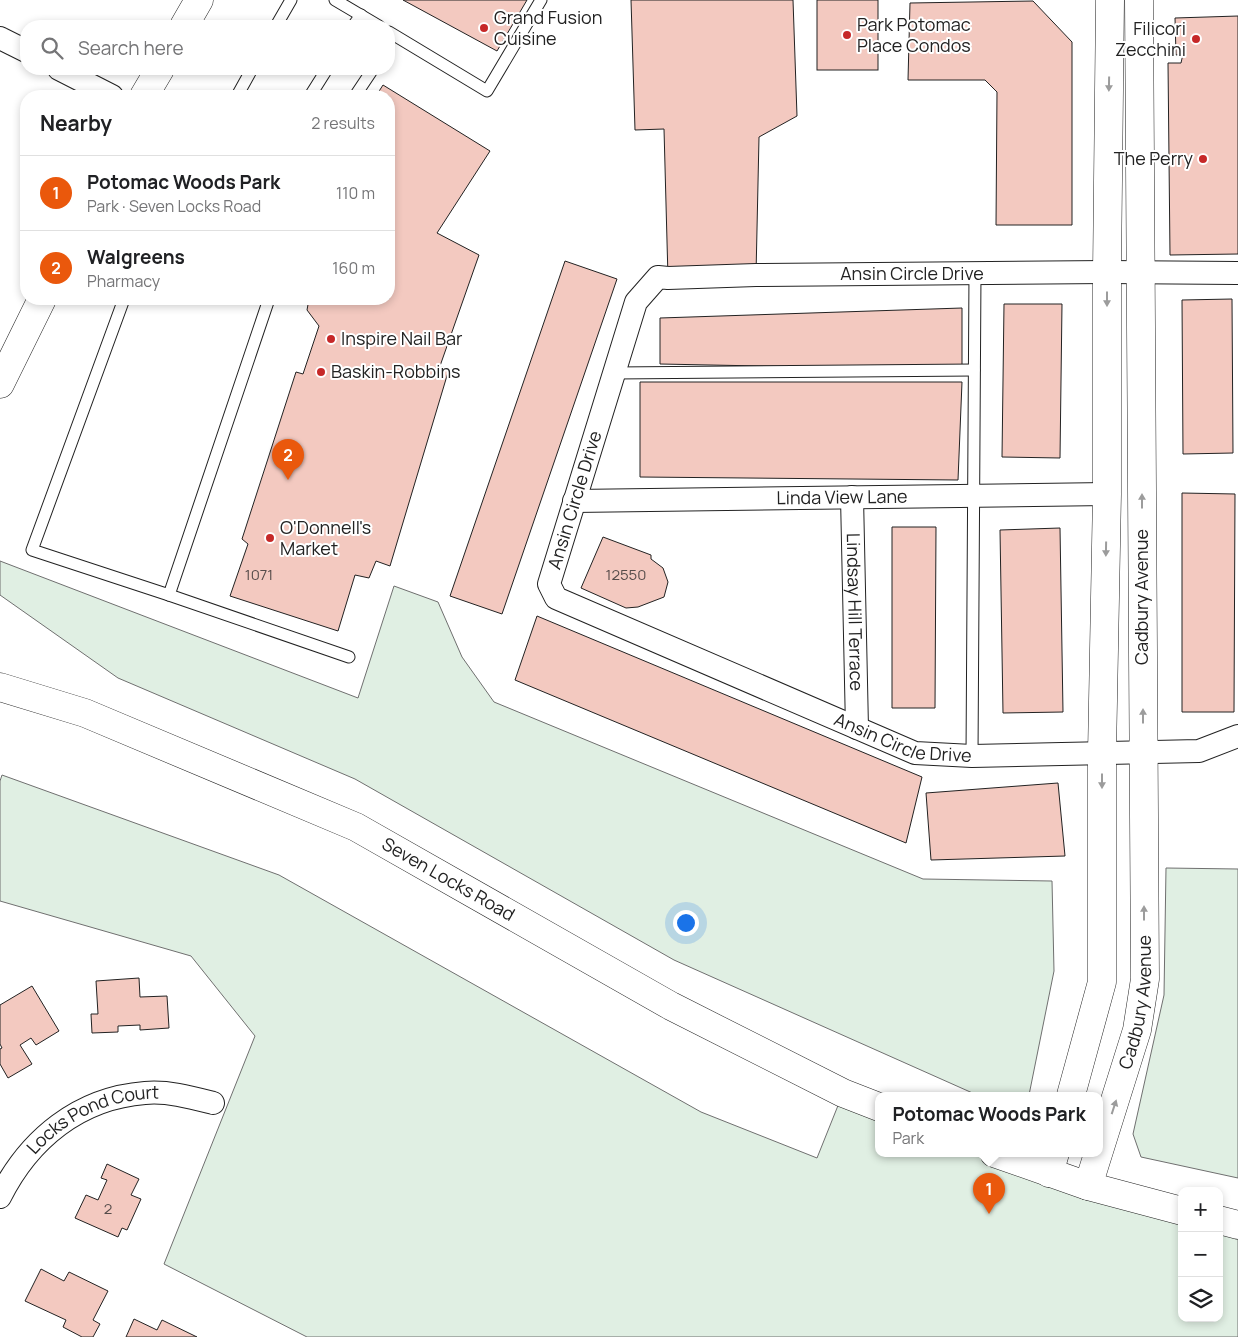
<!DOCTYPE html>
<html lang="en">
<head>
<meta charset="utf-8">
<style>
	body { margin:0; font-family:Manrope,sans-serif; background:#f6f6f6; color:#202124 }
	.controls { position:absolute; right:15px; bottom:15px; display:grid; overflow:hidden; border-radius:10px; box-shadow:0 2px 8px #0003 }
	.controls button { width:45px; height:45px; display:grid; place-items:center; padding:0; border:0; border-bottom:1px solid #e0e0e0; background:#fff; color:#202124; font:25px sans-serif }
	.you { position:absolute; left:685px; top:922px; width:18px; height:18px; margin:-12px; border:4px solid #fff; border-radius:50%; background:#1a73e8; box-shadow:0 0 0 8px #1a73e833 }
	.badge { display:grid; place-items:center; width:32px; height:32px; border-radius:50%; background:#ea580c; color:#fff; font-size:16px; font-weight:700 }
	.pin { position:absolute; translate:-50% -41px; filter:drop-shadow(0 1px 2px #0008) }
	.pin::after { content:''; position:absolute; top:26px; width:18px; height:15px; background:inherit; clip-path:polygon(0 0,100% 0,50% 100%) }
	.popup { position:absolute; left:875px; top:1092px; width:228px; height:65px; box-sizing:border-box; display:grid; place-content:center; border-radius:10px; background:#fff; filter:drop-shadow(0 1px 4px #0005); font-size:16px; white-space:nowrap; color:#757577 }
	.popup b { font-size:19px; color:#202124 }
	.popup::after { content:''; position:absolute; left:50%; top:100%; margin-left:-10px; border:10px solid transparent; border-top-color:#fff }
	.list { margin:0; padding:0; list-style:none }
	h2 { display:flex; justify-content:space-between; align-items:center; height:65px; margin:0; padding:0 20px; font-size:21px }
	h2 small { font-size:16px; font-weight:400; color:#757577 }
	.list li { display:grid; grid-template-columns:32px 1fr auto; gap:15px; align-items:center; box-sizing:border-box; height:75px; padding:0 20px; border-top:1px solid #e0e0e0 }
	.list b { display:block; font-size:19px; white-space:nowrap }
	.list p { margin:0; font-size:16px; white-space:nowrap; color:#757577 }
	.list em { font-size:16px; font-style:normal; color:#757577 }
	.icon { flex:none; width:28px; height:28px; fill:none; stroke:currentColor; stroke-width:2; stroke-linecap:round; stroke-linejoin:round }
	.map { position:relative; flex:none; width:1238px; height:1337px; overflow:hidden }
	.search { position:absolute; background:#fff; box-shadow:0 2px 8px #0003; left:20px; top:20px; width:375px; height:55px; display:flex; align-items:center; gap:12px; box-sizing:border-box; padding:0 18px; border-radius:20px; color:#757577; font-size:19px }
	.panel { position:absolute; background:#fff; box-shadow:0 2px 8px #0003; left:20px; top:90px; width:375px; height:215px; border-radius:20px }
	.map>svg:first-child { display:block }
	.green { fill:#e0efe3; stroke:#6f6f6f }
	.building { fill:#f3c9c0; stroke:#222 }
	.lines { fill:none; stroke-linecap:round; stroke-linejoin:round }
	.service-casing { stroke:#222; stroke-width:13 }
	.minor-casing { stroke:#222; stroke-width:24 }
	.tertiary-casing { stroke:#222; stroke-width:29 }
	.secondary-casing { stroke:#222; stroke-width:29 }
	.service { stroke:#fff; stroke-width:11 }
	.minor { stroke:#fff; stroke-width:22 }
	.tertiary { stroke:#fff; stroke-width:28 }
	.secondary { stroke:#fff; stroke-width:28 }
	.oneway { fill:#9c9c9c }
	.poi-dot { fill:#c62828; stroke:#fff; stroke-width:2 }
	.labels { text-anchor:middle; stroke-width:4; stroke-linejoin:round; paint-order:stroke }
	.number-label { font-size:15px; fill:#564c4a }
	.poi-label { font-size:18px; fill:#222; stroke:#fff; text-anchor:start }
	.street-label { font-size:18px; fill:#222; stroke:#fff }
</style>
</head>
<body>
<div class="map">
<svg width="1238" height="1337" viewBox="0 0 1238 1337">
	<rect width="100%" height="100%" fill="#fff"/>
	<g class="green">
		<path d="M0,561L358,698L394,586L438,602L462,657L494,702L923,879L1052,881L1054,971L1029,1095H977L674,960L355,779L118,678L0,595Z"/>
		<path d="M2,775L279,875L701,1112L817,1158L843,1093L879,1107V1153H996L1182,1209V1318H1219V1219L1238,1224V1337H307L164,1264L255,1036L191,956L0,901V781Z"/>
		<path d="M1166,868L1238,869V1178L1141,1157L1133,1134L1164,995Z"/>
	</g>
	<g class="building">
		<path d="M403,0H527L497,51Z"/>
		<path d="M631,0H793L797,116L759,137L756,275L668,278L664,129L635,130Z"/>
		<rect x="817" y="0" width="61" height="70"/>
		<path d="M1033,1L1072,42V225H996L997,92L985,80H908L910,3Z"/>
		<path d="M1238,16V254L1170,255L1168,63H1181L1183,54L1176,55L1175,18Z"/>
		<path d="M383,85L490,151L437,233L479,255L440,366L449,369L390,566L376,561L369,578L355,575L338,631L230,596L248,544L242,539L296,372L303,374L319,326L307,310L309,299H320L322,301L333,299H389V96H376Z"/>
		<path d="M565,261L617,279L502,614L450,596Z"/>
		<path d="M1232,299L1233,453L1183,454L1182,300Z"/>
		<path d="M1004,304H1062L1060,458L1002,457Z"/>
		<path d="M962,308V370L660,364V318Z"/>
		<path d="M640,382H962L958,480L640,477Z"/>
		<path d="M1182,493L1235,494L1234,712H1182Z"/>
		<path d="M892,527H936L935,708H892Z"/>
		<path d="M1060,528L1063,712L1003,713L1000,530Z"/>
		<path d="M603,537L651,555V559L663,568L668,582L664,597L638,607L626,608L581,588Z"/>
		<path d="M537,616L922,777L906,843L515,680Z"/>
		<path d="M1058,783L1065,856L931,860L926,793Z"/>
		<path d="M139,978L140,997L167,996L169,1028L140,1030V1025L118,1026V1032L92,1033L91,1014H98L96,981Z"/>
		<path d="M32,986L59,1031L36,1045L31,1038L20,1045L32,1064L8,1078L0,1064V1049L2,1048L0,1044V1005Z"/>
		<path d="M107,1164L139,1179L131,1195L141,1199L127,1230L122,1228L118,1237L75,1218L86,1195L98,1200L107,1180L101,1178Z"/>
		<path d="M41,1269L64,1281L69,1272L108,1291L93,1320L100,1324L93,1337H82L63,1327L66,1320L25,1301Z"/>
		<path d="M134,1319L157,1330L162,1320L197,1337H126Z"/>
	</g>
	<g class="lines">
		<defs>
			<g id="service">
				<path d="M335,0L379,26"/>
				<path d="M276,26L291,0"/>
				<path d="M353,26L361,15"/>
				<path d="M389,32L487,91L541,0"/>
				<path d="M237,96L252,69"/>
				<path d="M310,96L327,69"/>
				<path d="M355,96L373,69"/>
				<path d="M124,299L32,550L169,595L269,299"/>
				<path d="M614,373L974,370"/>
				<path d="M169,595L349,657"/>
				<path d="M972,756L975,273"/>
			</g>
			<g id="minor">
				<path d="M0,38L26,51"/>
				<path d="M59,69L112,96"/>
				<path id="s1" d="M1238,273L1107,272L756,275L668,278L658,277L636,302L549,584L556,598L915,753L972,756L1199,751L1238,736"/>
				<path id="s2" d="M852,497L857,728"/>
				<path id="s3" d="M574,501L1107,494"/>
				<path id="s4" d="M0,1197C29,1139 79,1098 145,1093C168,1091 190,1097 213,1103"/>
			</g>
			<g id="tertiary">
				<path d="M184,26L199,0"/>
				<path d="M144,96L160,69"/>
				<path d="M0,384L42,299"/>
				<path d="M1071,1095L1102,982V753L1107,494V272L1110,0"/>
				<path d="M1049,1173L1055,1153"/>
				<path id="s5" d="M1088,1186L1137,1030L1145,979L1139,0"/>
			</g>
			<g id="secondary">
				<path id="s6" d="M0,687L85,713L356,827L671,1006L843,1093L879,1107"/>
				<path d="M994,1153L1088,1186L1182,1211"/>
				<path d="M1219,1220L1238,1225"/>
			</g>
		</defs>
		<use href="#service" class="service-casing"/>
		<use href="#minor" class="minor-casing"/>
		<use href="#tertiary" class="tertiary-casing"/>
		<use href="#secondary" class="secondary-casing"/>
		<use href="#service" class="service"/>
		<use href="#minor" class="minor"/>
		<use href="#tertiary" class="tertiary"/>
		<use href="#secondary" class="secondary"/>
	</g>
	<defs><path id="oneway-solid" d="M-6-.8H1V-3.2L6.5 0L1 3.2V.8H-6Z" transform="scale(1.25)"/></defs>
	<g class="oneway">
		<use href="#oneway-solid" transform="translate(1109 84) rotate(91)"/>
		<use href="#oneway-solid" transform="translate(1107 299) rotate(90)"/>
		<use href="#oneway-solid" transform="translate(1142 501) rotate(-90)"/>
		<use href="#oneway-solid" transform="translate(1106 549) rotate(91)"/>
		<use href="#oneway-solid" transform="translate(1143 716) rotate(-90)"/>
		<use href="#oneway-solid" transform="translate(1102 781) rotate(90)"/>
		<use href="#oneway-solid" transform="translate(1144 913) rotate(-90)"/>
		<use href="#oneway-solid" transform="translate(1114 1107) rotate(-72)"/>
	</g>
	<g class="poi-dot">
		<circle cx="484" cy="28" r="5"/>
		<circle cx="847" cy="35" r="5"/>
		<circle cx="1196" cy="39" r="5"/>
		<circle cx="1203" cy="159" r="5"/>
		<circle cx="331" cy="339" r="5"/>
		<circle cx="321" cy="372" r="5"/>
		<circle cx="270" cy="538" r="5"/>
	</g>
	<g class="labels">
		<g class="number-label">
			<text x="259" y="580">1071</text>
			<text x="626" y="580">12550</text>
			<text x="108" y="1214">2</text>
		</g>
		<g class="poi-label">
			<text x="494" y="24">Grand Fusion<tspan x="494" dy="21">Cuisine</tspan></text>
			<text x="857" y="31">Park Potomac<tspan x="857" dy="21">Place Condos</tspan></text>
			<text x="1186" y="35" text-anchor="end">Filicori<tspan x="1186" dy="21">Zecchini</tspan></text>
			<text x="1193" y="165" text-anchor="end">The Perry</text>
			<text x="341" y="345">Inspire Nail Bar</text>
			<text x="331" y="378">Baskin-Robbins</text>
			<text x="280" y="534">O'Donnell's<tspan x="280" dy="21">Market</tspan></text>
		</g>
		<g class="street-label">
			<text x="912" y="280">Ansin Circle Drive</text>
			<text dy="6" stroke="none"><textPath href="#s3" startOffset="268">Linda View Lane</textPath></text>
			<text transform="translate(575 500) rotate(-73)" y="6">Ansin Circle Drive</text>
			<text transform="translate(1142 597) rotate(-90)" y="6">Cadbury Avenue</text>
			<text dy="6" stroke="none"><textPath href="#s2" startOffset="115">Lindsay Hill Terrace</textPath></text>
			<text dy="6" stroke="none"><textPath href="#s1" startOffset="1300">Ansin Circle Drive</textPath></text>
			<text dy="6" stroke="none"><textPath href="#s6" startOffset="489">Seven Locks Road</textPath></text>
			<text dy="6" stroke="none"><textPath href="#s5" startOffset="191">Cadbury Avenue</textPath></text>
			<text dy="6" stroke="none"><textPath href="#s4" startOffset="128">Locks Pond Court</textPath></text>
		</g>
	</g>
</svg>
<div class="controls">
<button>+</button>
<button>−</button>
<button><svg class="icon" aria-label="layers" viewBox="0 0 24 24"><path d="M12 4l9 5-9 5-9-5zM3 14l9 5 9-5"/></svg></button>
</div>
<div class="you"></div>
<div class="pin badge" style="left:989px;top:1214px">1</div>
<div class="popup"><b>Potomac Woods Park</b>Park</div>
<div class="pin badge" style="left:288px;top:480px">2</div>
<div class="search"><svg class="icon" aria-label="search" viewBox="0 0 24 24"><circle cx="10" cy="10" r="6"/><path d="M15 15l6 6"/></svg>Search here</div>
<section class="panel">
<h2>Nearby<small>2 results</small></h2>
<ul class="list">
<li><span class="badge">1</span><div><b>Potomac Woods Park</b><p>Park · Seven Locks Road</p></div><em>110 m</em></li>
<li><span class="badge">2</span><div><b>Walgreens</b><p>Pharmacy</p></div><em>160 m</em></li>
</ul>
</section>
</div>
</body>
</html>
